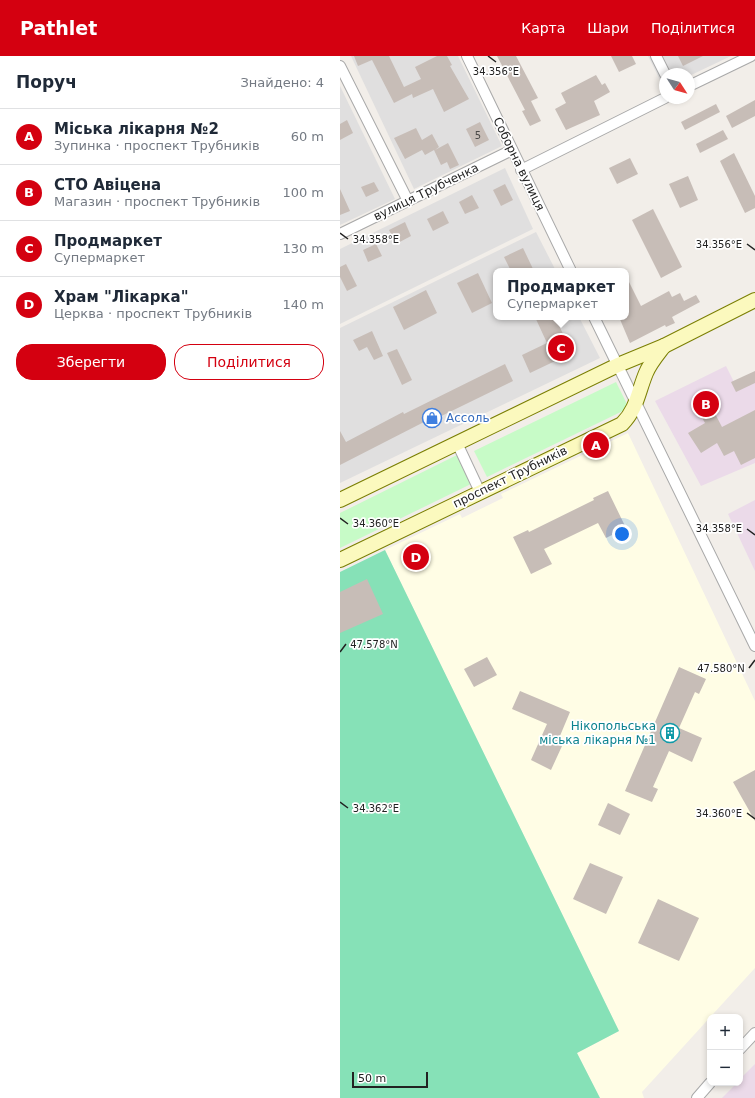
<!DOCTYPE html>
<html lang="uk">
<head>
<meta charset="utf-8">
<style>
	body { margin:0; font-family:"DejaVu Sans",sans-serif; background:#f6f6f7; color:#1f2937 }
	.controls { position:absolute; right:12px; bottom:12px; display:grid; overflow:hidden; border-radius:8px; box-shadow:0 2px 6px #0003 }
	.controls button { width:36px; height:36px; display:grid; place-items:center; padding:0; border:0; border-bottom:1px solid #e0e1e3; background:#fff; color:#1f2937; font:20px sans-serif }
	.compass { position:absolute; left:319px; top:12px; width:36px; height:36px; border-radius:50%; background:#fff; box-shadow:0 2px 6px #0003; rotate:126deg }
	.scale { position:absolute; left:12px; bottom:10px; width:76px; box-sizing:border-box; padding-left:4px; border:2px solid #222; border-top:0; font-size:11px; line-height:14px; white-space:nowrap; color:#222; -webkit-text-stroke:3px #fff; paint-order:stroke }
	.you { position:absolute; left:282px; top:478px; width:14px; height:14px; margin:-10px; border:3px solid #fff; border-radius:50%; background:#1a73e8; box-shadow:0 0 0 6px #1a73e833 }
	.badge { display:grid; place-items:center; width:26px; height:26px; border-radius:50%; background:#d40010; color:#fff; font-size:13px; font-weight:700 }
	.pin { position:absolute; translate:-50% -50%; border:2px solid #fff; box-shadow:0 1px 4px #0006 }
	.popup { position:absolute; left:153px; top:212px; width:136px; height:52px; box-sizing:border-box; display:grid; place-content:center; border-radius:8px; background:#fff; filter:drop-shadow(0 1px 3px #0005); font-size:13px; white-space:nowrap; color:#747a83 }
	.popup b { font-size:15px; color:#1f2937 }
	.popup::after { content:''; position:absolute; left:50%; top:100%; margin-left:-8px; border:8px solid transparent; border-top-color:#fff }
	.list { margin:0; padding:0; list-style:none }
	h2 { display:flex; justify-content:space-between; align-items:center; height:52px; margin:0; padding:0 16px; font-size:17px }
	h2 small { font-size:13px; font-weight:400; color:#747a83 }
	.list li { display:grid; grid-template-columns:26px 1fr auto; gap:12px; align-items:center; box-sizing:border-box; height:56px; padding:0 16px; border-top:1px solid #e0e1e3 }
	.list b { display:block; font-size:15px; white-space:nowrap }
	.list p { margin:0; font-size:13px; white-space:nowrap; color:#747a83 }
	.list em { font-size:13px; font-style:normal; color:#747a83 }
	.actions { display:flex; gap:8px; padding:12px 16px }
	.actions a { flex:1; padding:9px 0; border:1px solid #d40010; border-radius:16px; text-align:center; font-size:14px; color:#d40010 }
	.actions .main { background:#d40010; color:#fff }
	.map { position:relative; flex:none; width:415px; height:1042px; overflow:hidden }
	header { display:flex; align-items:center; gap:24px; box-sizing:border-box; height:56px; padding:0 20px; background:#d40010; color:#fff }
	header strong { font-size:19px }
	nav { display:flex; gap:22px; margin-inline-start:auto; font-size:14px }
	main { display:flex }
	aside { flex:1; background:#fff }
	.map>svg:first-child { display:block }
	.residential { fill:#e0dfdf }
	.industrial { fill:#ebdae9 }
	.education { fill:#fffde5 }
	.park { fill:#c7fbc7 }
	.pitch { fill:#86e1b7 }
	.building { fill:#c7bdb7 }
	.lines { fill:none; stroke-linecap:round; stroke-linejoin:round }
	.street-casing { stroke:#a9a9a9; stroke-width:12 }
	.secondary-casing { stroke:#7b7f03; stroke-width:16 }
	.street { stroke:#fff; stroke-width:10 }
	.secondary { stroke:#fbf9be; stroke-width:14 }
	.ticks { fill:none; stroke:#222; stroke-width:1.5 }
	.labels { text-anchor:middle; stroke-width:3.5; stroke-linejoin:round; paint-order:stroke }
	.number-label { font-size:10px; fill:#4b4947 }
	.street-label { font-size:12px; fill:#222; stroke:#fff }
	.shop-label { font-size:12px; fill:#366cbe; stroke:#fff; text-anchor:start }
	.culture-label { font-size:12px; fill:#0d838f; stroke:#fff; text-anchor:end }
	.ticks-label { font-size:10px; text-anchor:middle; fill:#222; stroke:#fff; stroke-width:3.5; stroke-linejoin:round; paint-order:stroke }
</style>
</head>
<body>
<header>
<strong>Pathlet</strong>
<nav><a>Карта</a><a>Шари</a><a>Поділитися</a></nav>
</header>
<main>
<aside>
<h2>Поруч<small>Знайдено: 4</small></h2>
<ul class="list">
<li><span class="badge">A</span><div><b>Міська лікарня №2</b><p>Зупинка · проспект Трубників</p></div><em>60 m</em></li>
<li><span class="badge">B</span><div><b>СТО Авіцена</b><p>Магазин · проспект Трубників</p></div><em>100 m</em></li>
<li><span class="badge">C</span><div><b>Продмаркет</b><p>Супермаркет</p></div><em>130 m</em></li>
<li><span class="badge">D</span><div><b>Храм &quot;Лікарка&quot;</b><p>Церква · проспект Трубників</p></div><em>140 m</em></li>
</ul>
<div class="actions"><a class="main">Зберегти</a><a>Поділитися</a></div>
</aside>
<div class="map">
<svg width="415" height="1042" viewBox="0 0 415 1042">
	<rect width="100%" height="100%" fill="#f2eee9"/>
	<g class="residential">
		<path d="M11,0H118L162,90L74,133Z"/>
		<path d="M308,0H391L349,20V18H325L324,32Z"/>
		<path d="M0,30L55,143L0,169Z"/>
		<path d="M165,112L193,173L0,268V193Z"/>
		<path d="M196,176L216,215H156V261H239L260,302L0,427V272Z"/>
	</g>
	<g class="industrial">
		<path d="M386,310L394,326L415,316V407L361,430L315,345Z"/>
		<path d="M415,444V515L388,458Z"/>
		<path d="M415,1008V1042H382L397,1027H400V1023Z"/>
	</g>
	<path class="education" d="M288,377L415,645V912L302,1036L304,1042H260L237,997L279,975L45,494L120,458L122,462L163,442L161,438Z"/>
	<g class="park">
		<path d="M276,326L289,352L147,421L134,395Z"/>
		<path d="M117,399L131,428L0,492V457Z"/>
	</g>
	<path class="pitch" d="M45,494L279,975L237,997L260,1042H0V516Z"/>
	<g class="building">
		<path d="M14,0H49L64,31L81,23L75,11L97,0H107L112,9L110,10L129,43L104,56L93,33L73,42L72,38L54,47L32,4L18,10Z"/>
		<path d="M157,0H176L198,42L191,45L201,65L190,70L182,55L185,54Z"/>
		<path d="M271,0H292L296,8L279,16Z"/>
		<path d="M338,0H363L343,10Z"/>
		<path d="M256,19L262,29L265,27L270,36L254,45L260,59L226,74L215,53L226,47L221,37Z"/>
		<path d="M415,44V60L392,72L386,60Z"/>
		<path d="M376,48L380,56L345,74L341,66Z"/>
		<path d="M7,64L13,77L0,84V68Z"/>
		<path d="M140,66L149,84L135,91L126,73Z"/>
		<path d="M76,72L82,84L92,78L99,91L95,94L108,87L119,109L110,113L107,106L101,109L94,94L85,99L82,94L65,103L54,82Z"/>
		<path d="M383,74L388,83L360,97L356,88Z"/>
		<path d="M394,97L415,140V152L405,157L380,105Z"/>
		<path d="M290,102L298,118L277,128L269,112Z"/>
		<path d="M348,120L358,144L340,152L329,128Z"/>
		<path d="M34,126L39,135L26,141L21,131Z"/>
		<path d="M165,128L173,144L161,150L153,134Z"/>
		<path d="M0,133L10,155L0,159Z"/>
		<path d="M132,139L139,152L125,158L119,146Z"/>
		<path d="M313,153L342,211L321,222L292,164Z"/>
		<path d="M103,155L109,167L93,175L87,163Z"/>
		<path d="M65,166L71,180L56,188L49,174Z"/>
		<path d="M36,188L42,200L28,206L23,194Z"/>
		<path d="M183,192L194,215H171L164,201Z"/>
		<path d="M6,208L17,230L7,235L0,221V211Z"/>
		<path d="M138,217L152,247L132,257L117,227Z"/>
		<path d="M286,220L301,250L329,235L332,241L340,237L344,245L356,239L360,246L332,261L335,267L326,271L325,269L290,287L279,261H286Z"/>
		<path d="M86,234L97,257L64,274L53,251Z"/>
		<path d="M195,261H215L232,297L190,317L182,299L207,287Z"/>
		<path d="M32,275L43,300L34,304L27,291L19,295L13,284Z"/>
		<path d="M57,293L72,324L62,329L47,297Z"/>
		<path d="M165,308L173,325L85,368L84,366L0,409V375L6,386L63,356L64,358Z"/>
		<path d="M415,315V327L396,336L391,326Z"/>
		<path d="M369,341L374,349L371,350L382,371L415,354V402L401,409L394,395L384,400L377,387L361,397L348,377L365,367L355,349Z"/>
		<path d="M268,435L286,472L266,482L258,467L204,493L212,508L191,518L173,481L188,474L189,476L254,444L253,442Z"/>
		<path d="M27,523L43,558L0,577V536Z"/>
		<path d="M147,601L157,619L134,631L124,613Z"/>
		<path d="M339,611L366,623L359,638L355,636L339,672L362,682L352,706L329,695L313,731L318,733L312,746L285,735Z"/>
		<path d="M180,635L230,656L217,687L222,690L211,714L191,704L207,668L172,653Z"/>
		<path d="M415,714V765L393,726Z"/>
		<path d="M268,747L290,758L280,779L258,769Z"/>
		<path d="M250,807L283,821L266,858L233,843Z"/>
		<path d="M318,843L359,862L339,905L298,887Z"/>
	</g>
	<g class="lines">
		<defs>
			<g id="street">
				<path d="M127,0L231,215"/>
				<path d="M316,0L325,18"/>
				<path d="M0,10L68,145"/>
				<path d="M349,30L411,0"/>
				<path d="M181,114L325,42"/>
				<path d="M0,178L172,94"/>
				<path d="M254,261L415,590"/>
				<path d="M117,387L140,436"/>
				<path d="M400,993L415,977"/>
				<path d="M357,1042L370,1027"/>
			</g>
			<g id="secondary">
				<path d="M0,444L278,309L324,290L415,244"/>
				<path d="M0,504L282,368C297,353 298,336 306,317C310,307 318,298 324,290"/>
			</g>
		</defs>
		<use href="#street" class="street-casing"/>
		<use href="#secondary" class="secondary-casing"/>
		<use href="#street" class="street"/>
		<use href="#secondary" class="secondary"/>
	</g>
	<path class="ticks" d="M148,0L156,6M0,177L8,183M407,188L415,194M0,462L8,468M407,473L415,479M0,596L6,588M409,612L415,604M0,746L8,752M407,757L415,763"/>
	<defs>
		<symbol id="shop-ring" viewBox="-11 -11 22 22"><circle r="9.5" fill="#fff" stroke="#3f7fe0" stroke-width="1.5"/><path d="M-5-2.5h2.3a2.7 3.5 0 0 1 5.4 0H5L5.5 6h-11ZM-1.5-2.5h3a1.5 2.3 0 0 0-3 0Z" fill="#3f7fe0"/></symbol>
		<symbol id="building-ring" viewBox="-11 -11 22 22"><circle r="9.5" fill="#fff" stroke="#0f9aa8" stroke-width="1.5"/><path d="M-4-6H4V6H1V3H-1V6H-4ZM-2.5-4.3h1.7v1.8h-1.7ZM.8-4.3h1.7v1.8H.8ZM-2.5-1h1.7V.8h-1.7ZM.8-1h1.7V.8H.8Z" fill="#0f9aa8"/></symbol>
	</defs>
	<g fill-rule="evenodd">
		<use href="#shop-ring" x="81" y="351" width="22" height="22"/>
		<use href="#building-ring" x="319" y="666" width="22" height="22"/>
	</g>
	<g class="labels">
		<g class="number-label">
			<text x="138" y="83">5</text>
		</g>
		<g class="street-label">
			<text transform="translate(179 108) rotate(64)" y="4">Соборна вулиця</text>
			<text transform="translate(86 136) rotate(-26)" y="4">вулиця Трубченка</text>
			<text transform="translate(170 421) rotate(-26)" y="4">проспект Трубників</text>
		</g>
		<g class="shop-label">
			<text x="106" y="366">Ассоль</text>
		</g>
		<g class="culture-label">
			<text x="316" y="674">Нікопольська<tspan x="316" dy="14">міська лікарня №1</tspan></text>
		</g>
	</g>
	<g class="ticks-label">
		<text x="156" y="19">34.356°E</text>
		<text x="36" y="187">34.358°E</text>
		<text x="379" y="192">34.356°E</text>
		<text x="36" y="471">34.360°E</text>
		<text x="379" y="476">34.358°E</text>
		<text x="34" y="592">47.578°N</text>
		<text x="381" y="616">47.580°N</text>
		<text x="36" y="756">34.362°E</text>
		<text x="379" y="761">34.360°E</text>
	</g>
</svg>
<div class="controls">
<button>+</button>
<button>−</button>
</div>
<svg class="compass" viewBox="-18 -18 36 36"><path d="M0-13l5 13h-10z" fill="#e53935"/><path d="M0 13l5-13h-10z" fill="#747a83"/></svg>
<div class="scale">50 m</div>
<div class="you"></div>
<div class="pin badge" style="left:256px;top:389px">A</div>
<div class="pin badge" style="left:366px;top:348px">B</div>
<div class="pin badge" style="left:221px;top:292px">C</div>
<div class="popup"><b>Продмаркет</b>Супермаркет</div>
<div class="pin badge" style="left:76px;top:501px">D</div>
</div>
</main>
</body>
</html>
